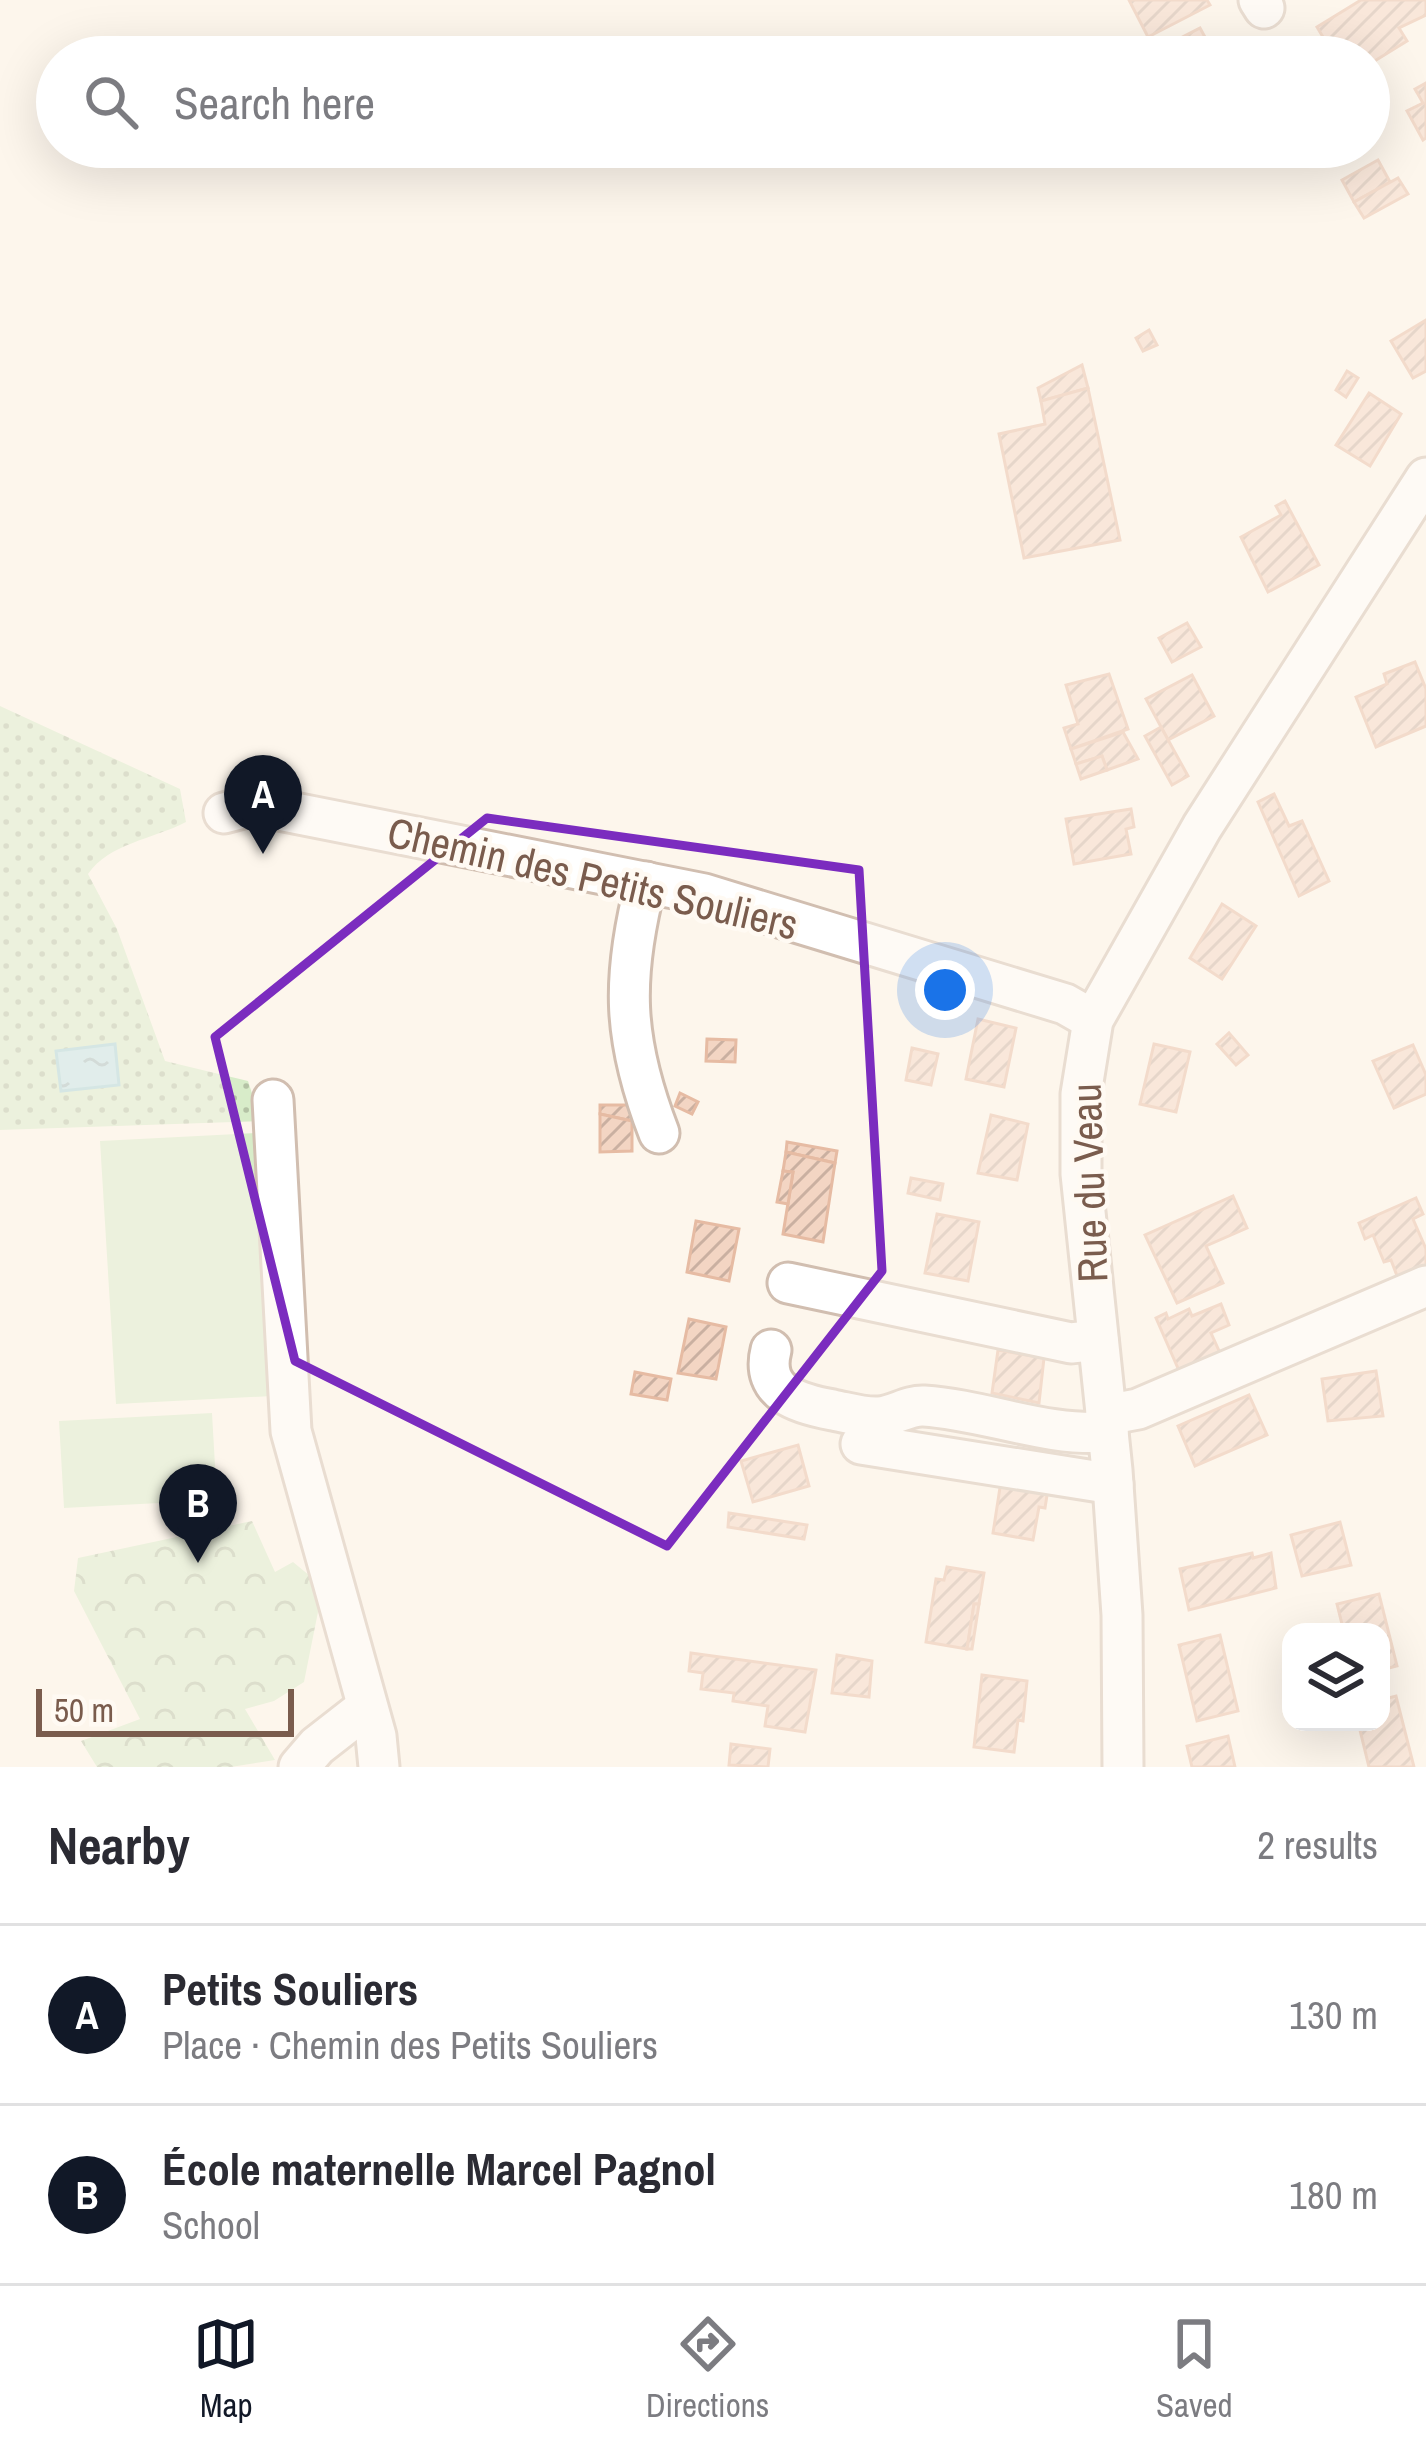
<!DOCTYPE html>
<html lang="en">
<head>
<meta charset="utf-8">
<style>
	body { margin:0; font-family:"Archivo Narrow",sans-serif; background:#f2f2f3; color:#2b2b33 }
	.controls { position:absolute; right:36px; bottom:36px; display:grid; overflow:hidden; border-radius:24px; box-shadow:0 12px 48px #0002 }
	.controls button { width:108px; height:108px; display:grid; place-items:center; padding:0; border:0; border-bottom:3px solid #e1e1e2; background:#fff; color:#2b2b33; font:60px sans-serif }
	.scale { position:absolute; left:36px; bottom:30px; width:258px; box-sizing:border-box; padding-left:12px; border:6px solid #7a5c4d; border-top:0; font-size:33px; line-height:42px; white-space:nowrap; color:#7a5c4d; -webkit-text-stroke:9px #fffaf3; paint-order:stroke }
	.you { position:absolute; left:945px; top:990px; width:42px; height:42px; margin:-30px; border:9px solid #fff; border-radius:50%; background:#1a73e8; box-shadow:0 0 0 18px #1a73e833 }
	.badge { display:grid; place-items:center; width:78px; height:78px; border-radius:50%; background:#111827; color:#fff; font-size:39px; font-weight:700 }
	.pin { position:absolute; translate:-50% -99px; filter:drop-shadow(0 3px 6px #0008) }
	.pin::after { content:''; position:absolute; top:63px; width:42px; height:36px; background:inherit; clip-path:polygon(0 0,100% 0,50% 100%) }
	.list { margin:0; padding:0; list-style:none }
	h2 { display:flex; justify-content:space-between; align-items:center; height:156px; margin:0; padding:0 48px; font-size:51px }
	h2 small { font-size:39px; font-weight:400; color:#7c7c81 }
	.list li { display:grid; grid-template-columns:78px 1fr auto; gap:36px; align-items:center; box-sizing:border-box; height:180px; padding:0 48px; border-top:3px solid #e1e1e2 }
	.list b { display:block; font-size:45px; white-space:nowrap }
	.list p { margin:0; font-size:39px; white-space:nowrap; color:#7c7c81 }
	.list em { font-size:39px; font-style:normal; color:#7c7c81 }
	.icon { flex:none; width:66px; height:66px; fill:none; stroke:currentColor; stroke-width:2; stroke-linecap:round; stroke-linejoin:round }
	.map { position:relative; flex:none; width:1426px; height:1767px; overflow:hidden }
	.search { position:absolute; background:#fff; box-shadow:0 12px 48px #0002; left:36px; right:36px; top:36px; height:132px; display:flex; align-items:center; gap:30px; box-sizing:border-box; padding:0 42px; border-radius:66px; color:#7c7c81; font-size:45px }
	.sheet { height:516px; background:#fff }
	nav { display:flex; justify-content:space-around; align-items:center; box-sizing:border-box; height:168px; border-top:3px solid #e1e1e2; background:#fff; font-size:33px; color:#7c7c81 }
	nav a { display:grid; justify-items:center; gap:6px }
	nav .on { color:#111827 }
	.map>svg:first-child { display:block }
	.grass { fill:url(#grass-dots) }
	.forest { fill:url(#forest-crowns) }
	.garden { fill:#d8ecc9 }
	.water { fill:url(#water-ripples); stroke:#a5d3da; stroke-width:3 }
	.building { fill:url(#building-hatch); stroke:#e6bba3; stroke-width:3 }
	.lines { fill:none; stroke-linecap:round; stroke-linejoin:round }
	.minor-casing { stroke:#d1beb0; stroke-width:45 }
	.minor { stroke:#fff; stroke-width:39 }
	.marked { fill:none; stroke:#7b2cbf; stroke-width:9; stroke-linejoin:round }
	.labels { text-anchor:middle; stroke-width:9; stroke-linejoin:round; paint-order:stroke }
	.street-label { font-size:42px; fill:#7a5c4d; stroke:#fffaf3 }
</style>
</head>
<body>
<div class="map">
<svg width="1426" height="1767" viewBox="0 0 1426 1767">
	<defs>
		<pattern id="grass-dots" width="8" height="8" patternUnits="userSpaceOnUse" patternTransform="scale(3)"><rect width="8" height="8" fill="#d8ecc9"/><path d="M2 2h.1M6 6h.1" fill="none" stroke="#b4c2a5" stroke-width="1.8" stroke-linecap="round"/></pattern>
		<pattern id="forest-crowns" width="20" height="18" patternUnits="userSpaceOnUse" patternTransform="scale(3)"><rect width="20" height="18" fill="#d8ecc9"/><path d="M2 6a3 3 0 1 1 6 0M12 15a3 3 0 1 1 6 0" fill="none" stroke="#b4c2a5"/></pattern>
		<pattern id="water-ripples" width="26" height="14" patternUnits="userSpaceOnUse" patternTransform="scale(3)"><rect width="26" height="14" fill="#bfe3e8"/><path d="M2 4q2-2 4 0t4 0M15 11q2-2 4 0t4 0" fill="none" stroke="#a0bbbe"/></pattern>
		<pattern id="building-hatch" width="6" height="6" patternUnits="userSpaceOnUse" patternTransform="scale(3)"><rect width="6" height="6" fill="#f3d5c3"/><path d="M-1 1l2-2M0 6l6-6M5 7l2-2" fill="none" stroke="#cab0a1"/></pattern>
	</defs>
	<rect width="100%" height="100%" fill="#fdf6ec"/>
	<path class="grass" d="M0,706L180,789L186,822C151,840 110,843 88,874L117,929L165,1061L248,1081L261,1121L0,1130Z"/>
	<path class="forest" d="M252,1521L275,1572L293,1562L315,1580L318,1612L304,1682L274,1701L245,1709L275,1760L231,1767H97L81,1741L140,1719L74,1591L78,1558Z"/>
	<g class="garden">
		<path d="M256,1133L273,1396L116,1404L100,1141Z"/>
		<path d="M212,1413L217,1500L64,1508L59,1421Z"/>
	</g>
	<path class="water" d="M115,1044L119,1085L61,1091L56,1051Z"/>
	<g class="building">
		<path d="M1129,0H1207L1210,5L1148,37Z"/>
		<path d="M1361,0H1426V15L1399,28L1407,41L1373,62L1368,54L1335,57L1317,27Z"/>
		<path d="M1200,28L1212,50L1200,57H1176L1169,44Z"/>
		<path d="M1426,83V138L1423,140L1407,111L1423,103L1415,89Z"/>
		<path d="M1378,160L1390,182L1354,202L1342,180Z"/>
		<path d="M1398,178L1408,194L1364,218L1354,202Z"/>
		<path d="M1426,320V371L1413,378L1391,341Z"/>
		<path d="M1149,330L1157,345L1143,351L1136,338Z"/>
		<path d="M1082,365L1088,388L1041,401L1038,388Z"/>
		<path d="M1347,371L1358,378L1346,397L1336,390Z"/>
		<path d="M1088,388L1120,540L1024,558L999,434L1045,424L1041,401Z"/>
		<path d="M1369,393L1401,414L1370,466L1336,445Z"/>
		<path d="M1285,501L1319,565L1268,592L1241,537L1281,515L1276,506Z"/>
		<path d="M1187,623L1201,647L1172,662L1159,638Z"/>
		<path d="M1415,662L1426,689V726L1376,747L1356,697L1387,684L1384,674Z"/>
		<path d="M1109,674L1128,729L1071,749L1064,728L1078,724L1066,685Z"/>
		<path d="M1192,675L1214,716L1168,740L1146,699Z"/>
		<path d="M1161,727L1188,776L1172,785L1145,736Z"/>
		<path d="M1123,732L1138,759L1107,770L1102,756L1076,764L1071,749Z"/>
		<path d="M1102,756L1107,770L1081,779L1076,764Z"/>
		<path d="M1274,794L1289,826L1302,821L1329,881L1299,896L1258,802Z"/>
		<path d="M1131,809L1134,827L1126,829L1131,854L1074,864L1066,819Z"/>
		<path d="M1222,904L1256,926L1222,979L1190,958Z"/>
		<path d="M978,1019L1016,1028L1004,1087L966,1079Z"/>
		<path d="M1229,1033L1248,1055L1236,1065L1217,1044Z"/>
		<path d="M707,1039L736,1040L735,1062L706,1061Z"/>
		<path d="M1154,1044L1190,1052L1176,1112L1140,1104Z"/>
		<path d="M1413,1045L1426,1075V1094L1394,1108L1373,1061Z"/>
		<path d="M912,1048L938,1054L931,1085L906,1080Z"/>
		<path d="M680,1093L698,1102L692,1114L675,1106Z"/>
		<path d="M600,1105H632V1121L600,1114Z"/>
		<path d="M600,1114L632,1121V1151L600,1152Z"/>
		<path d="M991,1115L1028,1124L1017,1180L978,1173Z"/>
		<path d="M787,1142L837,1151L835,1163L786,1152Z"/>
		<path d="M786,1152L835,1163L823,1242L783,1234L793,1172L783,1171Z"/>
		<path d="M783,1171L793,1172L788,1204L777,1202Z"/>
		<path d="M911,1178L943,1184L940,1200L908,1193Z"/>
		<path d="M1233,1196L1247,1228L1206,1246L1223,1283L1177,1303L1145,1235Z"/>
		<path d="M1416,1198L1423,1214L1413,1219L1426,1249V1279L1402,1289L1391,1260L1384,1262L1373,1235L1365,1239L1359,1223Z"/>
		<path d="M937,1214L979,1222L968,1281L925,1273Z"/>
		<path d="M696,1221L739,1229L729,1281L687,1272Z"/>
		<path d="M1221,1304L1229,1325L1211,1333L1225,1364L1184,1382L1156,1318L1166,1313L1168,1319L1189,1309L1192,1316Z"/>
		<path d="M689,1319L726,1327L716,1379L678,1373Z"/>
		<path d="M998,1350L1044,1358L1039,1403L992,1393Z"/>
		<path d="M1376,1371L1383,1416L1328,1421L1322,1379Z"/>
		<path d="M635,1372L671,1379L667,1400L631,1394Z"/>
		<path d="M1249,1395L1267,1435L1195,1466L1178,1426Z"/>
		<path d="M798,1445L809,1486L753,1502L741,1461Z"/>
		<path d="M1001,1481L1048,1489L1045,1508L1039,1507L1033,1540L993,1533Z"/>
		<path d="M729,1513L807,1525L804,1539L728,1527Z"/>
		<path d="M1340,1522L1351,1565L1302,1576L1291,1535Z"/>
		<path d="M1252,1553L1253,1558L1271,1553L1276,1588L1189,1610L1180,1569Z"/>
		<path d="M947,1567L984,1573L979,1604H974L967,1649L926,1642L936,1579L944,1580Z"/>
		<path d="M1379,1594L1397,1666L1381,1670V1632H1344L1337,1604Z"/>
		<path d="M974,1604H979L972,1649H967Z"/>
		<path d="M1220,1635L1238,1711L1197,1721L1179,1645Z"/>
		<path d="M691,1653L816,1670L805,1732L765,1726L768,1706L733,1701L734,1693L701,1689L703,1673L689,1671Z"/>
		<path d="M837,1655L872,1661L869,1697L832,1693Z"/>
		<path d="M982,1675L1027,1681L1023,1721L1018,1720L1014,1752L974,1747Z"/>
		<path d="M1396,1696L1414,1767H1369L1358,1722H1381V1700Z"/>
		<path d="M1228,1736L1235,1767H1192L1187,1746Z"/>
		<path d="M731,1744L770,1749L768,1767L729,1765Z"/>
	</g>
	<g class="lines">
		<defs>
			<g id="minor">
				<path d="M1259,0L1264,8"/>
				<path d="M224,813L254,805L704,894L1065,1004L1093,1020"/>
				<path d="M646,882C621,979 623,1040 659,1133"/>
				<path d="M273,1100L291,1431L376,1736L379,1767"/>
				<path d="M788,1283L1071,1343L1098,1340"/>
				<path d="M771,1350C760,1393 799,1404 833,1410C848,1413 864,1418 879,1417C894,1416 909,1405 924,1406C986,1410 1045,1437 1108,1432"/>
				<path d="M1106,1415L1138,1409L1426,1286"/>
				<path d="M861,1444L1113,1484"/>
				<path d="M299,1767L317,1746L367,1707"/>
				<path d="M1123,1767L1122,1615L1112,1470L1081,1174V1094L1093,1020L1202,827L1426,478"/>
			</g>
		</defs>
		<use href="#minor" class="minor-casing"/>
		<use href="#minor" class="minor"/>
	</g>
	<path d="M0 0H1426V1767H0ZM487,818L859,870L882,1271L667,1546L295,1361L215,1037Z" fill="#fdf6ec" fill-opacity=".55" fill-rule="evenodd"/>
	<path class="marked" d="M487,818L859,870L882,1271L667,1546L295,1361L215,1037Z"/>
	<g class="labels">
		<g class="street-label">
			<text transform="translate(593 878) rotate(13)" y="15">Chemin des Petits Souliers</text>
			<text transform="translate(1089 1183) rotate(-92)" y="15">Rue du Veau</text>
		</g>
	</g>
</svg>
<div class="controls">
<button><svg class="icon" aria-label="layers" viewBox="0 0 24 24"><path d="M12 4l9 5-9 5-9-5zM3 14l9 5 9-5"/></svg></button>
</div>
<div class="scale">50 m</div>
<div class="you"></div>
<div class="pin badge" style="left:263px;top:854px">A</div>
<div class="pin badge" style="left:198px;top:1563px">B</div>
<div class="search"><svg class="icon" aria-label="search" viewBox="0 0 24 24"><circle cx="10" cy="10" r="6"/><path d="M15 15l6 6"/></svg>Search here</div>
</div>
<section class="sheet">
<h2>Nearby<small>2 results</small></h2>
<ul class="list">
<li><span class="badge">A</span><div><b>Petits Souliers</b><p>Place · Chemin des Petits Souliers</p></div><em>130 m</em></li>
<li><span class="badge">B</span><div><b>École maternelle Marcel Pagnol</b><p>School</p></div><em>180 m</em></li>
</ul>
</section>
<nav>
<a class="on"><svg class="icon" aria-label="map" viewBox="0 0 24 24"><path d="M3 6l6-2 6 2 6-2v14l-6 2-6-2-6 2zM9 4v14M15 6v14"/></svg>Map</a>
<a><svg class="icon" aria-label="directions" viewBox="0 0 24 24"><path d="M12 3l9 9-9 9-9-9zM9 14v-3h6M13 9l2 2-2 2"/></svg>Directions</a>
<a><svg class="icon" aria-label="saved" viewBox="0 0 24 24"><path d="M7 4h10v16l-5-4-5 4z"/></svg>Saved</a>
</nav>
</body>
</html>
